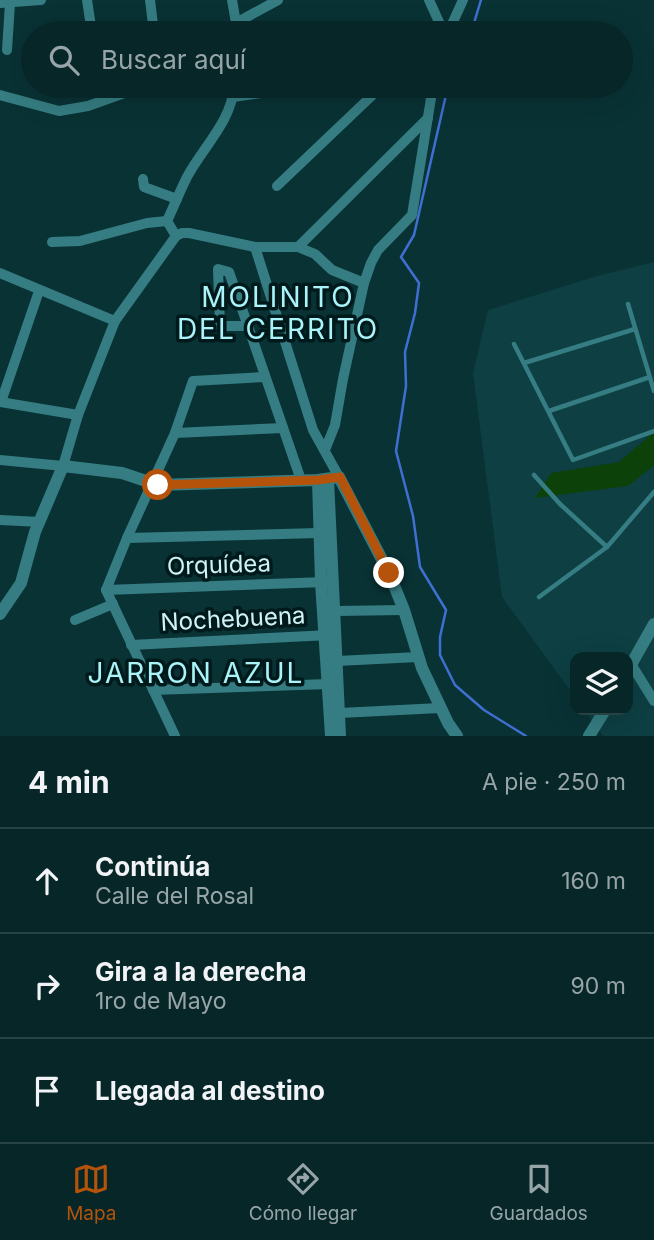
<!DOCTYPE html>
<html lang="es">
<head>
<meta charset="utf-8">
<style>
	body { margin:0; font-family:Inter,sans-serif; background:#102e30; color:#f1f3f6 }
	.controls { position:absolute; right:21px; bottom:21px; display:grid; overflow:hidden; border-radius:14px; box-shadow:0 7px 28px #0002 }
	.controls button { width:63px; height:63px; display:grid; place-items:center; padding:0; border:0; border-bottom:2px solid #284345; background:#072628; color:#f1f3f6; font:35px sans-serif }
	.stop { position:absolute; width:21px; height:21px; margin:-16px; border:5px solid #b45309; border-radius:50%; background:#fff }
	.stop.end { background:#b45309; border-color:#fff; box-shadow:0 2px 7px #0008 }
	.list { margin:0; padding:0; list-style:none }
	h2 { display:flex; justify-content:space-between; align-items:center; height:91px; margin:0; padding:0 28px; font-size:30px }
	h2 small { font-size:23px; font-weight:400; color:#98a5a8 }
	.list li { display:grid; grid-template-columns:46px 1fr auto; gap:21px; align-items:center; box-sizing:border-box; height:105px; padding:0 28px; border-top:2px solid #284345 }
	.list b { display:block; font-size:26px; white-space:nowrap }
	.list p { margin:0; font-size:23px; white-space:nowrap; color:#98a5a8 }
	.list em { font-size:23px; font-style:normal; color:#98a5a8 }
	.icon { flex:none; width:38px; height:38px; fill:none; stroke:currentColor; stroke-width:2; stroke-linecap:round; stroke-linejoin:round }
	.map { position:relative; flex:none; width:654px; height:736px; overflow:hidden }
	.search { position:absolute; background:#072628; box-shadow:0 7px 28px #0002; left:21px; right:21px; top:21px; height:77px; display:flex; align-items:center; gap:18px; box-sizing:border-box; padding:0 24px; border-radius:38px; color:#98a5a8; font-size:26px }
	.sheet { height:406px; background:#072628 }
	nav { display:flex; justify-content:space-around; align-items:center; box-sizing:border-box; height:98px; border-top:2px solid #284345; background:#072628; font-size:19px; color:#98a5a8 }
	nav a { display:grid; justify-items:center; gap:4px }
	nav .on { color:#b45309 }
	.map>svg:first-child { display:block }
	.built { fill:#0d3f43 }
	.green { fill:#0c4209 }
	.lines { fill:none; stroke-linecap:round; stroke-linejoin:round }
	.stream { stroke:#3f6fd0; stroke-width:2.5 }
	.service { stroke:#357d82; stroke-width:4.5 }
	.minor { stroke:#357d82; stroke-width:10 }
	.tertiary { stroke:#357d82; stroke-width:12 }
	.route { stroke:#b45309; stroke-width:9 }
	.labels { text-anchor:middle; stroke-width:7; stroke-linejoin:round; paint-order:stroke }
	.street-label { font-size:24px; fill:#cff2f5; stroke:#00191b }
	.quarter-label { font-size:28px; letter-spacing:2px; fill:#a9f3f9; stroke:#00191b }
</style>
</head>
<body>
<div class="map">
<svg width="654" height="736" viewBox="0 0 654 736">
	<rect width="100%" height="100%" fill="#093235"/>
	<path class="built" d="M654,262V736H603L584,710H628V657H575V697L502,597L473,373L488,310L597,276Z"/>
	<path class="green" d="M654,432V465L628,486L535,498L551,473L619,462Z"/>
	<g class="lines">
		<g class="stream">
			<path d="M469,33L474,23L481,0"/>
			<path d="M448,86L414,235L401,257L419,283L415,313L405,352L406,386L396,451L413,516L420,567L446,610L440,637V655L455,685L484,710L526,736"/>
		</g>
		<g class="service">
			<path d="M628,304L654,391"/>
			<path d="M514,344L573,460L654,431"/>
			<path d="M524,363L635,329"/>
			<path d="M549,411L650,377"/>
			<path d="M534,475L560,504L607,547"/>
			<path d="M539,597L607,547L654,492"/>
		</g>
		<g class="minor">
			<path d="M87,0L92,33"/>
			<path d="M150,0L154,33"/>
			<path d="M232,0L236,23L235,33"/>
			<path d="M429,0L444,33"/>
			<path d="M0,3L41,0"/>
			<path d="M236,23L278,0"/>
			<path d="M431,33L440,26"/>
			<path d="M448,33L463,0"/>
			<path d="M7,50L10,3"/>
			<path d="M0,95L59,111L88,106L144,86"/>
			<path d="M233,97L261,93L282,86"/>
			<path d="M143,179L144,187L177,199"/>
			<path d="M277,186L382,86"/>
			<path d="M176,236L167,221C174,206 180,191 187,177C203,147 232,121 234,86"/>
			<path d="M52,242L80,241L147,223L167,221"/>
			<path d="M255,247L313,430L339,477"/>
			<path d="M298,247L428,118"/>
			<path d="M218,269L229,272L248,326H220Z"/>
			<path d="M0,273L115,321"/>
			<path d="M248,326L301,480"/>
			<path d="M0,402L78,415"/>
			<path d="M1,402L39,291"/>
			<path d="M175,433L283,428"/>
			<path d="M325,450L335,425L343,379L364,283L371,263L378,250L412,215L433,86"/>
			<path d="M0,460L63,466L78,415L115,321L176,236L182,233H189L255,247H298L315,254L332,270L364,283"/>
			<path d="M0,520L40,522"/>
			<path d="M127,538L319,533"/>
			<path d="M106,590L326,582"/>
			<path d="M335,611L404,610"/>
			<path d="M75,620L113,604"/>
			<path d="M131,645L330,635"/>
			<path d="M337,661L418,657"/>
			<path d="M631,664L654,701"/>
			<path d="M153,690L329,684"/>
			<path d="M340,713L440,708"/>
			<path d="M175,736L106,590L127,538L175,433L193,381L265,377"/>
		</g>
		<g class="tertiary">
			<path d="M328,479L340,736"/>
			<path d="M318,480L321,582L331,736"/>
			<path d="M0,614L21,583L35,532L63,466L122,473L158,485L318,480L339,477L389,573L404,610L422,668L448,723L457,736"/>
			<path d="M628,670L654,624"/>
			<path d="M589,736L605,710"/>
		</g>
	</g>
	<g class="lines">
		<path class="route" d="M158,485L318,480L340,477L389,573"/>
	</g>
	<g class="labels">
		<g class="street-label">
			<text transform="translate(219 565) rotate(-2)" y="8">Orquídea</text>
			<text transform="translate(233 619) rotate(-3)" y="8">Nochebuena</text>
		</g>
		<g class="quarter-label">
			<text x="278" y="307">MOLINITO<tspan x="278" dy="32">DEL CERRITO</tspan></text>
			<text x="196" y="683">JARRON AZUL</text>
		</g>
	</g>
</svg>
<div class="controls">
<button><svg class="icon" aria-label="layers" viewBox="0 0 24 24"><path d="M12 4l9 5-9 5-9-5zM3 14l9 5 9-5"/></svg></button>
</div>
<div class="stop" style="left:158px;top:485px"></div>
<div class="stop end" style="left:389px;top:573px"></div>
<div class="search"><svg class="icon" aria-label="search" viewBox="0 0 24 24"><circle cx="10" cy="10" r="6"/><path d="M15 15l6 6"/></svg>Buscar aquí</div>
</div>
<section class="sheet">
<h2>4 min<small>A pie · 250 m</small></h2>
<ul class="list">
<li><svg class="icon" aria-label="ahead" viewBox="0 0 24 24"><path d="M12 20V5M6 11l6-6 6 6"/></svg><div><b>Continúa</b><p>Calle del Rosal</p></div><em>160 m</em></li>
<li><svg class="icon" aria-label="right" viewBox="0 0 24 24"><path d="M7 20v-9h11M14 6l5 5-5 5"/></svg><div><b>Gira a la derecha</b><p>1ro de Mayo</p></div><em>90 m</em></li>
<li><svg class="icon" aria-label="arrive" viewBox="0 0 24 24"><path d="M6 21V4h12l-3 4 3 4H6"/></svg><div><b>Llegada al destino</b></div></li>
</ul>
</section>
<nav>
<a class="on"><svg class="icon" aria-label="map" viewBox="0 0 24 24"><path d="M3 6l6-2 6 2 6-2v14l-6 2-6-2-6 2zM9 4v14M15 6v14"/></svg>Mapa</a>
<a><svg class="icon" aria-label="directions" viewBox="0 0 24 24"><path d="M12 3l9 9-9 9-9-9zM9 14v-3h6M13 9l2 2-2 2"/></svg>Cómo llegar</a>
<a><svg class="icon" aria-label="saved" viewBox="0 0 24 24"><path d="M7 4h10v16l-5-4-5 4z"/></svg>Guardados</a>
</nav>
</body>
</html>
